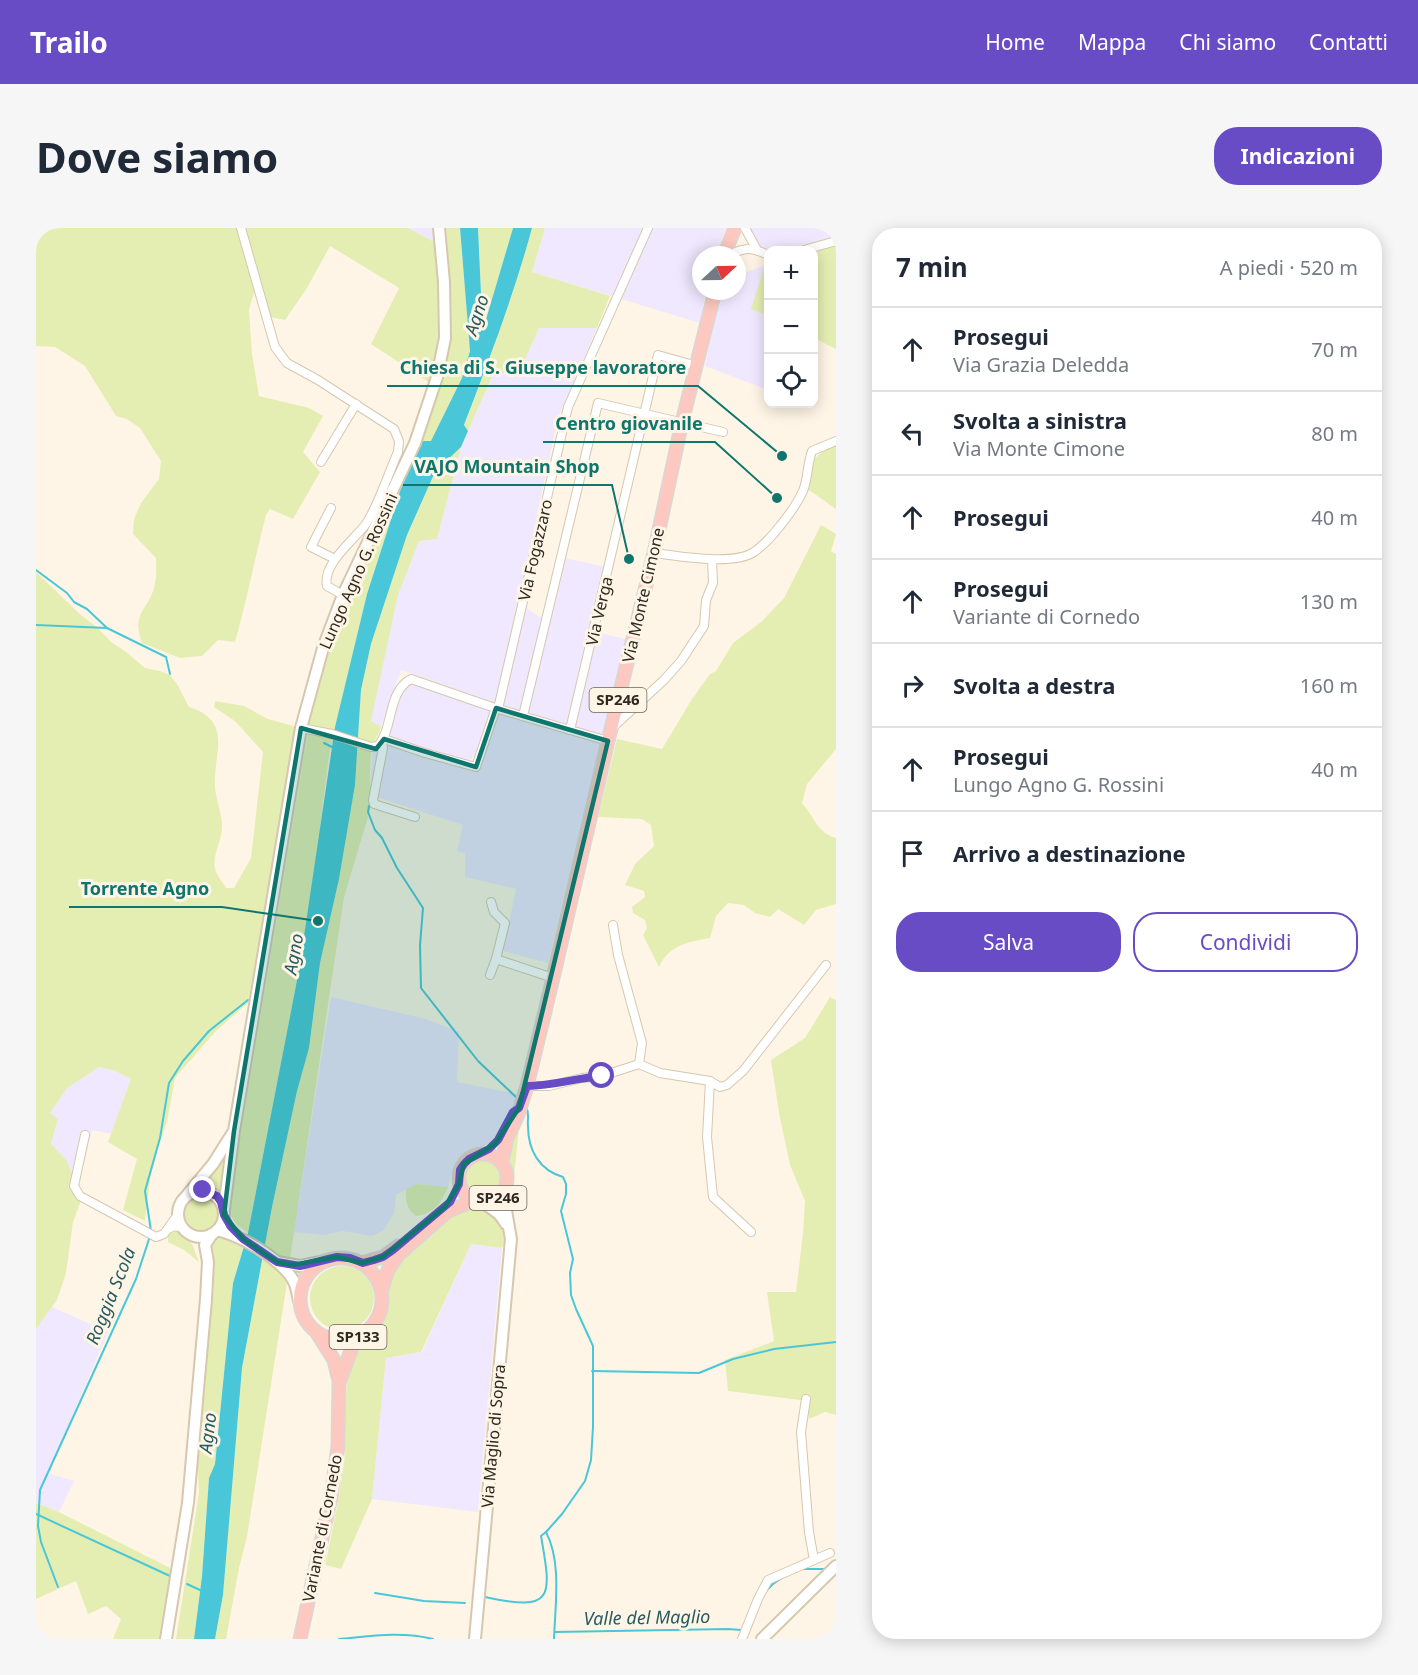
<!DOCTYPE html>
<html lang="it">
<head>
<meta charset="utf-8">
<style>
	body { margin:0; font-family:"Noto Sans",sans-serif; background:#f6f6f7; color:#1f2937 }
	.controls { position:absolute; right:18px; top:18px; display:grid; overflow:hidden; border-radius:12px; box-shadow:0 3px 15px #0003 }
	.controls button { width:54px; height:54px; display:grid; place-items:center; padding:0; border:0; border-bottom:2px solid #e0e1e3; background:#fff; color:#1f2937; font:30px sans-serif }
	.compass { position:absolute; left:656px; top:18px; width:54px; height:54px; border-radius:50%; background:#fff; box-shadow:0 3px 15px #0003; rotate:68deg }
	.stop { position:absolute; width:18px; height:18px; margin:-14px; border:4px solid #684cc5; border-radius:50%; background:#fff }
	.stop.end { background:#684cc5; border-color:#fff; box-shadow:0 2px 6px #0008 }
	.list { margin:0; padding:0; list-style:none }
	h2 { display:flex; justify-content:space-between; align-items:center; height:78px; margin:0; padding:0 24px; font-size:26px }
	h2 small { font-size:20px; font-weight:400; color:#747a83 }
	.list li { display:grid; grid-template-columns:39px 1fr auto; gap:18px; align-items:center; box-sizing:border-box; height:84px; padding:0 24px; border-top:2px solid #e0e1e3 }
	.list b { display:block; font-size:22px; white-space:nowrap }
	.list p { margin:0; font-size:20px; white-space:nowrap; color:#747a83 }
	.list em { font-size:20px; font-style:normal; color:#747a83 }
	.actions { display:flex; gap:12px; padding:18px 24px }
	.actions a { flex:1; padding:14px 0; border:2px solid #684cc5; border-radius:24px; text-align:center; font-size:21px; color:#684cc5 }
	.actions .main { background:#684cc5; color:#fff }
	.icon { flex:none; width:33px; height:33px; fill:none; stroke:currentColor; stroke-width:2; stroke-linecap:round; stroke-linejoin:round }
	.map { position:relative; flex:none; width:800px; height:1411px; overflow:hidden; border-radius:24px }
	header { display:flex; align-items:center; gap:36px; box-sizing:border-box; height:84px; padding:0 30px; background:#684cc5; color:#fff }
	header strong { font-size:28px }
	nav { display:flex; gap:33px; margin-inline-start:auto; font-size:21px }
	.intro { display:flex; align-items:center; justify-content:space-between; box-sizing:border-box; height:144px; padding:0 36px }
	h1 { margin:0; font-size:42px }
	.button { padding:15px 27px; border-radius:24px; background:#684cc5; color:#fff; font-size:21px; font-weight:700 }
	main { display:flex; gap:36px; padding:0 36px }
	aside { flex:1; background:#fff; border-radius:24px; box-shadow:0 3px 15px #0003 }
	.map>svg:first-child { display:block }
	.industrial { fill:#efe8fe }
	.green { fill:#e5eeb2 }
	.water { fill:#49c7d8 }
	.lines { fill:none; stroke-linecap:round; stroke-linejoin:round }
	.stream { stroke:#49c7d8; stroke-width:2 }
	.street-casing { stroke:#d6c7ae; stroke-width:10 }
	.secondary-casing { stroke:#d6c7ae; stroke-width:14 }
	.primary-casing { stroke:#d9d8d7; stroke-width:15 }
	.street { stroke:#fff; stroke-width:8 }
	.secondary { stroke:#fff; stroke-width:10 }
	.primary { stroke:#fcc8bf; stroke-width:12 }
	.route { stroke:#684cc5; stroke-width:8 }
	.marked { fill:#0f766e; fill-opacity:0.2; stroke:#0f766e; stroke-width:4.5; stroke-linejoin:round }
	.labels { text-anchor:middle; stroke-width:6; stroke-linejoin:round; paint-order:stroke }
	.shield { fill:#fef5e6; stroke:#6c665b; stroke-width:1.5 }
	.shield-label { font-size:15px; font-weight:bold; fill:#2e281f }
	.street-label { font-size:16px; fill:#2e281f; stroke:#fef5e6 }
	.water-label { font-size:18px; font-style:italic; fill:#265b62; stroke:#fef5e6 }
	.leader { fill:none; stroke:#0f766e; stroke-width:2 }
	.callout-dot { fill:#0f766e; stroke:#fef5e6; stroke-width:2 }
	.callout-label { font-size:18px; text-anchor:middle; font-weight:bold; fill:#0f766e; stroke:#fef5e6; stroke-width:6; stroke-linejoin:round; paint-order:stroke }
</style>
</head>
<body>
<header>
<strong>Trailo</strong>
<nav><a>Home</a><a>Mappa</a><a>Chi siamo</a><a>Contatti</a></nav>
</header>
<div class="intro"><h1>Dove siamo</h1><a class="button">Indicazioni</a></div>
<main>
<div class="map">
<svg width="800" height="1411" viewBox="0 0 800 1411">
	<rect width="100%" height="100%" fill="#fef5e6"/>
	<g class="industrial">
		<path d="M372,0H399L400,15L379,4Z"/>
		<path d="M509,0H690L680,27H665V63H670L664,95L496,44Z"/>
		<path d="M712,0H800V9L755,22H735L724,19Z"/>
		<path d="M729,37L716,80L732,87V162L669,138L685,63H701V48Z"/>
		<path d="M503,100H561L522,190L460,475L365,442L345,499L334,494L362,367L381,317L383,313L401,311L425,219L459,142L481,149Z"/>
		<path d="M523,329L575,340L559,404L590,411L512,735L467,723L480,661L429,649V625L421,623L427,597L334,567L337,516L343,510L443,541L456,500L468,473L488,379L508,391Z"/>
		<path d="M375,457H387L455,483L439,528L434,532L409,527L353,508L366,465Z"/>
		<path d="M295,769L390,791L423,804L421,854L482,866L477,899L466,898L455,914L445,920L429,925L419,934L412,959L381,956L360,967L358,985L348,1002L336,1008L307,1003L288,1007L258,1004Z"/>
		<path d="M63,839L77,842L95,851L76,906L56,902L42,959L31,933L15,916L22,892L14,885L31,860Z"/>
		<path d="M435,1016L466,1020L442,1284L336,1271L350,1130L386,1124Z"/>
		<path d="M16,1079L72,1104L12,1245L38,1253L23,1284L0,1275V1101Z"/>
	</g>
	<g class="green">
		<path d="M0,0H202L220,57L213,82L216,126L223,168L273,180L287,188L267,224L284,244L257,291L234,281L230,287C219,329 211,372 199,414L182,412L166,428L144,430L106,415C94,383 115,381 119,355C121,347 120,338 120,330L97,306L98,291L105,275L123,251L125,233L104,200L91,191L80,188L49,138L19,119L0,118Z"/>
		<path d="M208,0H372L400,15C403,62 409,109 394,155L335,116L363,60L294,18L271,60L249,92L234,89Z"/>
		<path d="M410,0H424L434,123L426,150L395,214L385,213C418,138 417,80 410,0Z"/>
		<path d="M442,0H477L449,96L446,87Z"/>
		<path d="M496,0H509L496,44L574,68L561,100H503L481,149L459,142L432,203L428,198C453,133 478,67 496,0Z"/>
		<path d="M800,17V121L778,110V25Z"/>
		<path d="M729,37H732V88L715,81Z"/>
		<path d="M800,218V281L773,262C777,236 772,228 800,218Z"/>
		<path d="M425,219L401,311L383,313L362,367L335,493L345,499C343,507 340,510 337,516C333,525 334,568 335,579L308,669L253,1038L271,1040L263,1054L253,1042L211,1309L203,1340L190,1411H179L187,1367L206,1140L236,979L261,863L273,820L284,735L303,651L319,557L325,462L335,416L371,307L399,244Z"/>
		<path d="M369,248L331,366L293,527L279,639L263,742L212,1005L200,996L192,982L274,491L283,453L296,408Z"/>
		<path d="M785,297L800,306L795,323L800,326V521L771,556L766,575C778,588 781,605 800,610V676L780,682L768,697L742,681L734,689L719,685L708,677L692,675L680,688L674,710C652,714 633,717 623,739L607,707L611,700L609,692L597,685L596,679L609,669L608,663L589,657L599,636L618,618L615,597L606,591L562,589L581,511L626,521L656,471L674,446L680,443L697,415L725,394L748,370Z"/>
		<path d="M0,344L45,387L61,399L75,414L89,423L109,440L124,443L134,447L141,456L153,479C198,493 177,525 179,559C180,572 187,589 186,600C186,613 176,627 179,640C180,647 187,654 190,660H198L215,630L227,524L199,493L178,479L179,473L208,478L232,491L261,499L212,775L180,803L139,850L131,894L122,919L114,951L109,993L87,982L101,931L72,914L95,851L77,842L63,839L31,860L14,885L22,891L15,916L31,933L46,970L37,994L30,1045L21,1072L0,1101Z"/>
		<path d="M794,769L800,772V1187L789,1184L773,1191L772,1173L692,1163L689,1132L738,1113L731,1064H760L767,1005L769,973L754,937L743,885L735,832L769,810Z"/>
		<path d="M483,900L478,949C473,931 470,917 483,900Z"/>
		<path d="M195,915L187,967L176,960L164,957Z"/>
		<circle cx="448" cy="950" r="19"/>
		<path d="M381,956L412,959C406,974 398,986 380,988C371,981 369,974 370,961Z"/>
		<circle cx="165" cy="986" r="17"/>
		<path d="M433,979C457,979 465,989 471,1010L466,1020L435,1016L385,1124L350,1130L336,1271L305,1341L289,1337C297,1300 305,1263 309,1225C311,1200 308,1166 313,1143C318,1121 337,1114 345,1099C354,1083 350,1064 356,1046C363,1025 413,988 433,979Z"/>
		<path d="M141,1001L156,1016L163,1034L148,1022L132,1014V1005Z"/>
		<path d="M183,1007L193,1009L208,1018L197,1055L179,1236L173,1250L166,1348L158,1411H140L163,1265L161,1227L178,1052L173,1022L175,1012Z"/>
		<circle cx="306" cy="1070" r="32"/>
		<path d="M0,1275L23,1284L136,1341L123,1411H77L85,1391L70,1378L52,1386L40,1353L0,1371Z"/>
	</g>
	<path class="water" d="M424,0H442L446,87L449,95L477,0H496C478,67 453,132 428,197L432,203L425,219L399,244L371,307L335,416L325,462L319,557L303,651L284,735L273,820L261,863L236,979L206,1140L187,1367L179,1411H158L166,1348L173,1250L179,1236L197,1055L212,1005L263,742L299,499L331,366L369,248L385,213H395L426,150L434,123Z"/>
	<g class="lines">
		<g class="stream">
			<path d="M0,342L31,365L38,374L51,381L71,400L130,429L134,446"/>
			<path d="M0,397L71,400"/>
			<path d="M288,515L296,519"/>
			<path d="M333,578L332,584L339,602L346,610L361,640L387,680L384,717L385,760L442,833L482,871"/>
			<path d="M490,879C494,886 491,891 492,898C492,922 503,942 527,949L530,956V966L525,983L537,1031L534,1045L535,1067L540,1081L557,1118V1199L555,1232L549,1253L526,1286L510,1304C526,1334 519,1379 518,1411"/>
			<path d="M115,1003L109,963L124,910L133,855L147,833L173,803L212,772"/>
			<path d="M556,1143L663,1145L697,1131L738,1121L800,1114"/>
			<path d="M0,1286L134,1348"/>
			<path d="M766,1341H787"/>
			<path d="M151,1356L164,1362"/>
			<path d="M22,1359L5,1314L2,1298L4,1262L100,1051L114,1008"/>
			<path d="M730,1363L737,1356L749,1348"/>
			<path d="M339,1365L388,1373L429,1375"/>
			<path d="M449,1369C518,1384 516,1370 505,1308L510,1304"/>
			<path d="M519,1404L692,1401L705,1402"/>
			<path d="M303,1411C335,1408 365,1403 397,1411"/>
		</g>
		<defs>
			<g id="street">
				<path d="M205,0L239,119L251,135L282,152L358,201L363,213L362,224C353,244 341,280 330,296C318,312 286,336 291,358L307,367"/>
				<path d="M709,0L721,22"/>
				<path d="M768,22L800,13"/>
				<path d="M693,27C710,19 715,19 732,27"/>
				<path d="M285,234L320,176"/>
				<path d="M295,280L275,319L299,331"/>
				<path d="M618,325C643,328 697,338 718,324C728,317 737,307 744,298C753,287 761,276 767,263C772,251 771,237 776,223L800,213"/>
				<path d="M462,481L532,179L612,0"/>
				<path d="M487,488L562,175L687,204"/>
				<path d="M265,500L296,506L335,519L342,518C358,499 351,464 375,451L462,481L572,513"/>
				<path d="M575,501L628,452L645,433L668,398L670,372L677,355L676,331"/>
				<path d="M534,502L622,127L661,138"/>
				<path d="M348,511L389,525L440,539L460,480"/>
				<path d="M346,513L347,520L337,572L338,576L379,589"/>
				<path d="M455,674L458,684L469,695L460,731"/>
				<path d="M577,697L582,727L606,815L603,836"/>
				<path d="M454,747L460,731L517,750"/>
				<path d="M674,853L671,909L677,969L715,1004"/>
				<path d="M491,858H513L546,850L566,848L603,836L624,845L674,853L684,859L691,857L707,843L790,737"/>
				<path d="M49,907L38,958L44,968L120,1009L128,1006L142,986"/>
				<path d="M132,1001L139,998L147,1000"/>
				<path d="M770,1171L765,1204L773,1304L778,1332"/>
				<path d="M706,1411L722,1371L732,1352L794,1325"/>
			</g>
			<g id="secondary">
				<circle cx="165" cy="986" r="23"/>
				<path d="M152,966L177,936L196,906"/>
				<path d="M448,975L463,986L470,996"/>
				<path d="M188,981L198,903L265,500L287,420L307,367L379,215L401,149L409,110L408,54L403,0"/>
				<path d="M181,1002C207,1009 236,1026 253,1046C260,1054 261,1063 263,1073"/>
				<path d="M241,1034L264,1038L288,1033"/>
				<path d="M130,1411L152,1275L170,1071L172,1034L169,1017L176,1006"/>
				<path d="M439,1411L475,1011L467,965"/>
				<path d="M726,1411L800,1338"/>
			</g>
			<g id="primary">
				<path d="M688,27L699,0"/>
				<circle cx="447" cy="950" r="24"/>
				<path d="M466,934L471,910L482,887L491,858L517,750L572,513L618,325L646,194L679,63"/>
				<circle cx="305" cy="1071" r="41"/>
				<path d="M326,1035L347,1029L362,1018"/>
				<path d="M346,1061L352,1042L363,1026L412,983L438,973"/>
				<path d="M304,1152L316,1120L324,1108"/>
				<path d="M264,1411L295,1269L302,1218L303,1153L298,1132L281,1105"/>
			</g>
		</defs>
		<use href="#street" class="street-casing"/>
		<use href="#secondary" class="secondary-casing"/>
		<use href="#primary" class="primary-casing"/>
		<use href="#street" class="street"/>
		<use href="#secondary" class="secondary"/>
		<use href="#primary" class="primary"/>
	</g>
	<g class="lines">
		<path class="route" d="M167,962L181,968L185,974L188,987L195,999L207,1011L241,1034L264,1038L301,1029L314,1030L327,1035L338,1032L347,1029L357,1022L414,974L423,956L424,942L428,936L433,931L453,921L462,912L477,884L483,880L491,858C518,858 539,850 566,848"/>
	</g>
	<path class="marked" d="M460,480L572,513L483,880L459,916L428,936L423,956L409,979L347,1029L326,1035L301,1029L257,1037L241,1034L207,1011L188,987L198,903L265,500L340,521L348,511L440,539Z"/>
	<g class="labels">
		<g class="shield">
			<rect x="553.5" y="460" width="57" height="24" rx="4.5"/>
			<rect x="433.5" y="958" width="57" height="24" rx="4.5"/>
			<rect x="293.5" y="1097" width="57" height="24" rx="4.5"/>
		</g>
		<g class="shield-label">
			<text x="582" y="477">SP246</text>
			<text x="462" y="975">SP246</text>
			<text x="322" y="1114">SP133</text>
		</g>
		<g class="street-label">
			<text transform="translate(499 322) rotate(-77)" y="6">Via Fogazzaro</text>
			<text transform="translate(322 343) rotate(-66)" y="6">Lungo Agno G. Rossini</text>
			<text transform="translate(607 367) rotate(-77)" y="6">Via Monte Cimone</text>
			<text transform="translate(563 383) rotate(-77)" y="6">Via Verga</text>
			<text transform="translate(457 1208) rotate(-85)" y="6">Via Maglio di Sopra</text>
			<text transform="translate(286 1300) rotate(-79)" y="6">Variante di Cornedo</text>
		</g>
		<g class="water-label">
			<text transform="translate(441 87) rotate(-72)" y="6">Agno</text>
			<text transform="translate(258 726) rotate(-80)" y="6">Agno</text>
			<text transform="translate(75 1068) rotate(-68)" y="6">Roggia Scola</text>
			<text transform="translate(172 1205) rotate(-83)" y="6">Agno</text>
			<text transform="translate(611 1390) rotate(-1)" y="6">Valle del Maglio</text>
		</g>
	</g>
	<path class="leader" d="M746 228L662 158H351M741 270L679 214H507M593 331L576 257H367M282 693L186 679H33"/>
	<g class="callout-dot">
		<circle cx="746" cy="228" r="6"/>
		<circle cx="741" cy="270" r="6"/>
		<circle cx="593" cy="331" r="6"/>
		<circle cx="282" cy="693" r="6"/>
	</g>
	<g class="callout-label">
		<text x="507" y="146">Chiesa di S. Giuseppe lavoratore</text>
		<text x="593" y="202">Centro giovanile</text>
		<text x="471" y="245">VAJO Mountain Shop</text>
		<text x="109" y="667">Torrente Agno</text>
	</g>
</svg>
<div class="controls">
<button>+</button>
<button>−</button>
<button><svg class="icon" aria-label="locate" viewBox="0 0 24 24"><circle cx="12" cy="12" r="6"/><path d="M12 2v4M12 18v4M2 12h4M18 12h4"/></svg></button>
</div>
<svg class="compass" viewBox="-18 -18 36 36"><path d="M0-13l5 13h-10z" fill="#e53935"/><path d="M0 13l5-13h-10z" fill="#747a83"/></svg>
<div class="stop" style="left:566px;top:848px"></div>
<div class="stop end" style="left:167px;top:962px"></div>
</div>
<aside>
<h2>7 min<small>A piedi · 520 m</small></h2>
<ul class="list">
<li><svg class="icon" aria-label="ahead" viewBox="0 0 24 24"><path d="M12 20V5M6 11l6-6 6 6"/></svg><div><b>Prosegui</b><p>Via Grazia Deledda</p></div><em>70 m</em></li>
<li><svg class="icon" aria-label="left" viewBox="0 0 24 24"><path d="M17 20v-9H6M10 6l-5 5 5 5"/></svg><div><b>Svolta a sinistra</b><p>Via Monte Cimone</p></div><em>80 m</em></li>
<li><svg class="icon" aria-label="ahead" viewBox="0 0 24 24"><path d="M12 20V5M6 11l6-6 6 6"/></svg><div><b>Prosegui</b></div><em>40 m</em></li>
<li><svg class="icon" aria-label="ahead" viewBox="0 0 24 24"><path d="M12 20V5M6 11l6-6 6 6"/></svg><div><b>Prosegui</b><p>Variante di Cornedo</p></div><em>130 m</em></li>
<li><svg class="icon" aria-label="right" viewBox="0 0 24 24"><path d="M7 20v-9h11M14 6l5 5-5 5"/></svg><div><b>Svolta a destra</b></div><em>160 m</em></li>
<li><svg class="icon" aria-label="ahead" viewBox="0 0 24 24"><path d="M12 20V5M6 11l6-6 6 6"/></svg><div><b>Prosegui</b><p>Lungo Agno G. Rossini</p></div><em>40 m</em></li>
<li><svg class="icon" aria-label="arrive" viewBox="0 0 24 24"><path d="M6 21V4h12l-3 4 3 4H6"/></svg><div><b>Arrivo a destinazione</b></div></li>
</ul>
<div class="actions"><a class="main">Salva</a><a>Condividi</a></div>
</aside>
</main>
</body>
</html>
